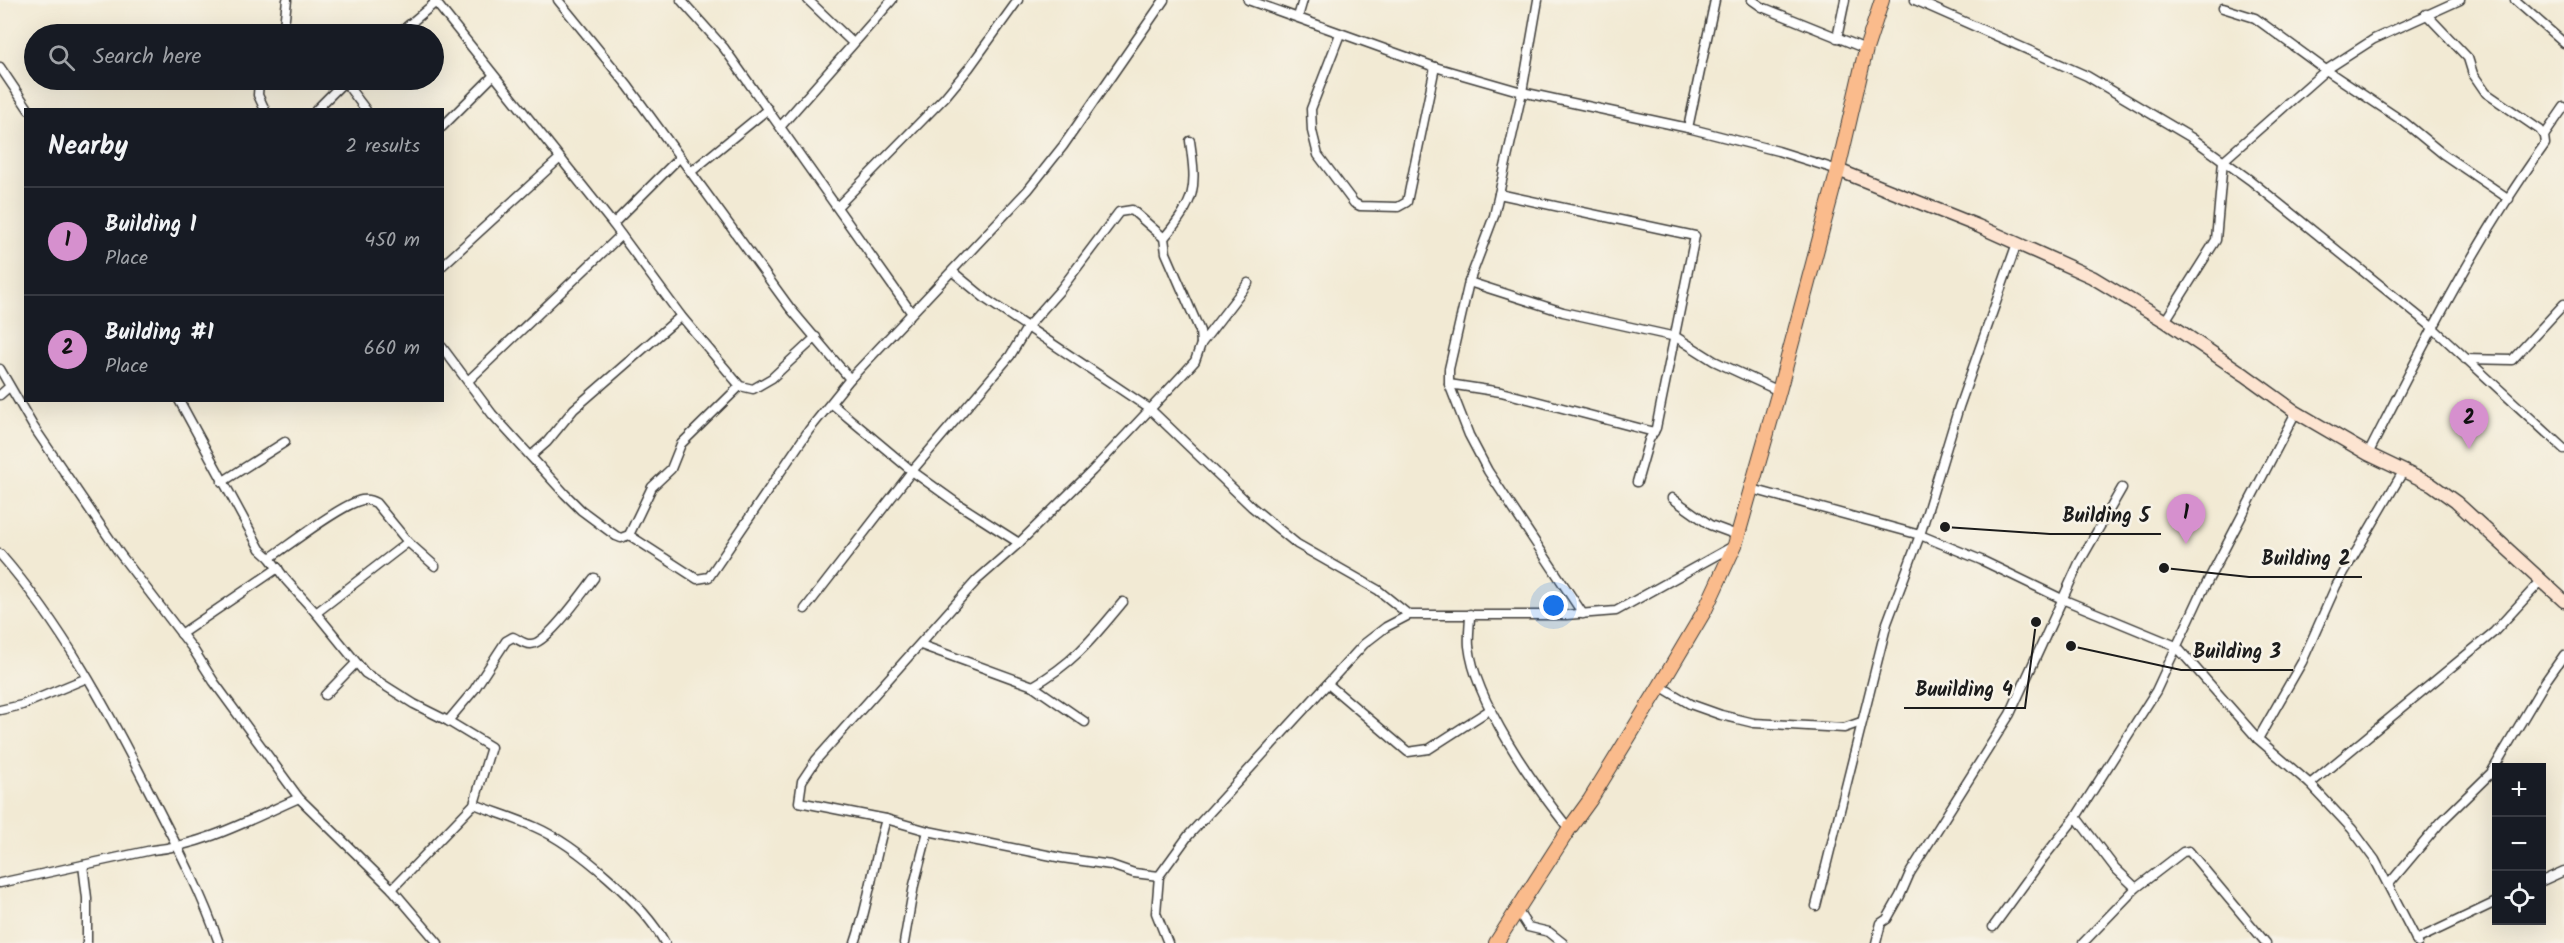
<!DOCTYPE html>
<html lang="en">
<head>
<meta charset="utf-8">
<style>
	body { margin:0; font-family:Kalam,sans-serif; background:#20242c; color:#f1f3f6 }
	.controls { position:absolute; right:18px; bottom:18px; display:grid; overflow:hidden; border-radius:0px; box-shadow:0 6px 24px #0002 }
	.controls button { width:54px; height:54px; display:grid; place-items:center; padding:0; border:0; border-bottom:2px solid #363941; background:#171b24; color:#f1f3f6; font:30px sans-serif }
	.you { position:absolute; left:1554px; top:606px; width:21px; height:21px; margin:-15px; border:4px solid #fff; border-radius:50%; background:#1a73e8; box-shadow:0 0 0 9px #1a73e833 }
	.badge { display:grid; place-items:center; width:39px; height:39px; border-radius:50%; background:#d690ce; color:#111; font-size:20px; font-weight:700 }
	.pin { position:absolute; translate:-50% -50px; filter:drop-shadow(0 2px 3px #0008) }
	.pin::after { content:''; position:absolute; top:32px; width:21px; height:18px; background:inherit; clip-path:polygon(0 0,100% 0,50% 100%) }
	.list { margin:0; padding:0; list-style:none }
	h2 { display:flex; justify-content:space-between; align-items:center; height:78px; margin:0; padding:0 24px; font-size:26px }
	h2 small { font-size:20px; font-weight:400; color:#9ea1a6 }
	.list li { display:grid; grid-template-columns:39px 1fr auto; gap:18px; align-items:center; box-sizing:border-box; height:108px; padding:0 24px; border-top:2px solid #363941 }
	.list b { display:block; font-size:22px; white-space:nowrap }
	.list p { margin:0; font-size:20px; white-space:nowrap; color:#9ea1a6 }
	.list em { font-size:20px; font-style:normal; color:#9ea1a6 }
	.icon { flex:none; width:33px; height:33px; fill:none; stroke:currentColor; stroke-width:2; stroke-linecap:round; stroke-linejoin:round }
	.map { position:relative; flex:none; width:2564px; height:943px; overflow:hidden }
	.search { position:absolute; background:#171b24; box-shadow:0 6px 24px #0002; left:24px; top:24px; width:420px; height:66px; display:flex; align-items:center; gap:15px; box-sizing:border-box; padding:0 21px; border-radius:33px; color:#9ea1a6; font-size:22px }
	.panel { position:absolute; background:#171b24; box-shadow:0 6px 24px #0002; left:24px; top:108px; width:420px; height:294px; border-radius:0px }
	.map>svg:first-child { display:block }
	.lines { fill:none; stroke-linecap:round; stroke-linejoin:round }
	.street-casing { stroke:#3c3b38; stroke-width:11 }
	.secondary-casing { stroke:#3c3b38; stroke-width:15 }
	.primary-casing { stroke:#3c3b38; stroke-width:16 }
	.street { stroke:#fff; stroke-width:8 }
	.secondary { stroke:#fde4d1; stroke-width:12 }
	.primary { stroke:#fabb8c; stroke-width:14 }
	.leader { fill:none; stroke:#1c1c1c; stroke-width:2 }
	.callout-dot { fill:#1c1c1c; stroke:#f7f3e8; stroke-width:2 }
	.callout-label { font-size:20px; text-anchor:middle; font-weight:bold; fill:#1c1c1c; stroke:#f7f3e8; stroke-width:5; stroke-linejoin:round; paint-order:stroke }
</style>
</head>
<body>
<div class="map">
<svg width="2564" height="943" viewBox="0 0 2564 943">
	<rect width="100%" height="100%" fill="#f7f3e8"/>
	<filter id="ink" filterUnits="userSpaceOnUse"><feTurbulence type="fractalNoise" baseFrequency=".0167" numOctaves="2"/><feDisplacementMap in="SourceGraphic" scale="12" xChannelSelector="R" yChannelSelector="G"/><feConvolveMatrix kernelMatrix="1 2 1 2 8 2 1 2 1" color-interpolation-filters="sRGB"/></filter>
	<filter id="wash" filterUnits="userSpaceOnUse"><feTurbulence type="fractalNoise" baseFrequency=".008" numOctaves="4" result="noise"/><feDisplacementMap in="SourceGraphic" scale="24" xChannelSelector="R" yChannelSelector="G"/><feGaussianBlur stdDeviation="1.35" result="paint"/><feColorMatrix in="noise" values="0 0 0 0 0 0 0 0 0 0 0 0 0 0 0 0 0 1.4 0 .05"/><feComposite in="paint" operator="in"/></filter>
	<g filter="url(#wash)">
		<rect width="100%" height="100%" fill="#f2ead4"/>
	</g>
	<g filter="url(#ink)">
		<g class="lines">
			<defs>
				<g id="street">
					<path d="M434,0L613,224L681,316L740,386L753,389L772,378L816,337"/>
					<path d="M558,0L628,86L790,308L850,379"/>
					<path d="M681,0L724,48L911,312"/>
					<path d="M808,0L853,43"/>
					<path d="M1248,0L1435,67L1522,92L1688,128L1778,151L1838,170"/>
					<path d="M1538,0L1522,92L1494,216L1469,282L1449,369V384L1469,435L1488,471L1583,614"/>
					<path d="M1752,0L1762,7L1866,49"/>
					<path d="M1915,0L2087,76L2192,138L2250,180L2432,327L2564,449"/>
					<path d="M2515,0L2564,43"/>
					<path d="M2223,8L2255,18L2326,70L2404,122L2443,154L2509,199"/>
					<path d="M2426,14L2468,58L2473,74L2486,93L2540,130L2544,136"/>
					<path d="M1298,17L1303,0"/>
					<path d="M283,34L287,0"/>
					<path d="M398,34L436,2"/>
					<path d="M1340,34L1311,109L1312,131L1318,155L1354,203L1360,206L1398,207L1407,202L1435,67"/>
					<path d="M1837,38L1845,0"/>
					<path d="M0,67L29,110"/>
					<path d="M259,80L258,95L265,110"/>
					<path d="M344,81L366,110"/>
					<path d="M316,110L346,80"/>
					<path d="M781,126L892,0"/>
					<path d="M442,127L493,76"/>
					<path d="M1688,128L1715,0"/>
					<path d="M1190,141C1197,190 1196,199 1164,238L1166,253L1200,331L1201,344"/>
					<path d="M692,171L768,109"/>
					<path d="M1499,194L1695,236L1656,428L1649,440L1637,482"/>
					<path d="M838,206L945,97L969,68L1018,0"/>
					<path d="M613,224L680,157"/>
					<path d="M442,266L559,159"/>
					<path d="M953,272L987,300L1150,409L1252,507L1297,544L1378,590L1409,615"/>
					<path d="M1469,282L1563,312L1676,337L1714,361L1779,391"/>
					<path d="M2165,321L2216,240L2223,161L2326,70L2374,39L2460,0"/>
					<path d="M442,347L492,414L565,494L581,510L616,536L621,538L629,535L697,579L709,577L809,430L850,379L1028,190L1063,146L1164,0"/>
					<path d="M2465,359L2512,360L2564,304"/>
					<path d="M0,369L33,426L120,554L193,649L214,682L299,798L392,889L438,943"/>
					<path d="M469,380L621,235"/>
					<path d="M1449,384L1501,392L1654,432"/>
					<path d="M0,395L9,387"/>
					<path d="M179,400L260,549L270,558L286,580L316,613L365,673L414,704L448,721L491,747L474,804L392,889"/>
					<path d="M832,404L912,471L958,504L1019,543"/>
					<path d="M2368,454C2422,348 2475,241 2545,144L2544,136L2564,107"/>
					<path d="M531,456L547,442L574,409L681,316"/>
					<path d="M222,482L285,442"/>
					<path d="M1752,489L1920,535L1981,560L2062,599L2176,646L2258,739L2310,784L2352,829L2375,860L2418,943"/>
					<path d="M1672,498L1710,525L1737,535"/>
					<path d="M629,535L652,487L671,469L681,444L740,386"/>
					<path d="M0,554C62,625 108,710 150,793C175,842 201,891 219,943"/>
					<path d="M270,558C289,545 342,504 362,500C367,499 371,500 376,503L408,542L435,566"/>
					<path d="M805,609L912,471L1010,356L1028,326L1061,289L1119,212L1132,210L1164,238"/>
					<path d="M316,613L408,542"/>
					<path d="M1470,614C1470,624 1468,636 1469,646C1475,702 1534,785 1569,829"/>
					<path d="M181,634L278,568"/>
					<path d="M921,645L1033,686L1085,722"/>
					<path d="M1328,684L1408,752L1429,749L1491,709"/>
					<path d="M1033,686C1075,662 1093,638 1123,602"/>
					<path d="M1660,686L1690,704L1721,715L1754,723L1844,728L1861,722"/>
					<path d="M325,695L356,663"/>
					<path d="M0,710L22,705L87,678"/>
					<path d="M448,721L474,690L506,641L513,637C518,639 525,645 531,644C547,644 583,592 594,578"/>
					<path d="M2258,739L2302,662L2336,586L2404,470"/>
					<path d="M2310,784L2494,632L2541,581"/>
					<path d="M474,804C494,812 515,818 535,827C576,845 644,904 665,943"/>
					<path d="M2076,817L2115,868L2136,888"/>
					<path d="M83,865L87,898V943"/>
					<path d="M1159,876L1134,873L1111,865L1062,858L928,831L886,819L799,802L802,781L816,760L977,580L1019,543L1092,471L1186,371L1195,361L1201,344L1248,283"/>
					<path d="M2542,881L2564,871"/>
					<path d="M0,883L152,850C205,845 251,819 299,798"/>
					<path d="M2389,884L2441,822L2491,773L2545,682L2564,655"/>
					<path d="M1816,906L1887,623L1920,535L1959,407L2017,243"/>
					<path d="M1515,914L1521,916L1528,927L1549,932L1563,943"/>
					<path d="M1993,927L2044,857L2076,817L2156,691L2200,596L2296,412"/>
					<path d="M2416,940L2496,902"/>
					<path d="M855,943C869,903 874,860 886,819"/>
					<path d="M904,943L914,885L928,831"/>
					<path d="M1168,943L1156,913L1159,876L1188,836L1364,644L1386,627L1409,615H1566L1616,611L1735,545"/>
					<path d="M1876,943L1881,923L1887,919L1900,896L1910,873L2010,714L2079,563L2122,488"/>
					<path d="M2083,943L2136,888L2183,852L2189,851L2266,943"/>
				</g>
				<path id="secondary" d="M1838,170L1978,226L2092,277L2165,321L2245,375L2296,412L2368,454L2431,484L2456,502L2564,601"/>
				<path id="primary" d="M1496,943L1569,829L1590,800L1660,686L1705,610L1735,545L1779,391L1838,170L1866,49L1882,0"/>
			</defs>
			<use href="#street" class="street-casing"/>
			<use href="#secondary" class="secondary-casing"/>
			<use href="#primary" class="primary-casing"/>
			<use href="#street" class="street"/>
			<use href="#secondary" class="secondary"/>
			<use href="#primary" class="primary"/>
		</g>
	</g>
	<path class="leader" d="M1945 527L2050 534H2161M2164 568L2249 577H2362M2071 646L2181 670H2293M2036 622L2025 708H1904"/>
	<g class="callout-dot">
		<circle cx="1945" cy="527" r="6"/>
		<circle cx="2164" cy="568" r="6"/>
		<circle cx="2071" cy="646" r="6"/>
		<circle cx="2036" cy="622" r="6"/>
	</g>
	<g class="callout-label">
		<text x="2106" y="522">Building 5</text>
		<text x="2306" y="565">Building 2</text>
		<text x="2237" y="658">Building 3</text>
		<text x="1964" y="696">Buuilding 4</text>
	</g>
</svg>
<div class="controls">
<button>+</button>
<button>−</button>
<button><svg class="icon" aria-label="locate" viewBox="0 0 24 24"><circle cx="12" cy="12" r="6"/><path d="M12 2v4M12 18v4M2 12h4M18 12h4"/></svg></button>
</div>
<div class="you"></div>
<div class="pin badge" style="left:2186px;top:544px">1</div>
<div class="pin badge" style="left:2469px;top:449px">2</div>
<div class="search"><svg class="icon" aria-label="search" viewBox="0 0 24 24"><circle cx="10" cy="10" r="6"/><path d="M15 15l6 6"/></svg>Search here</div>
<section class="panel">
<h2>Nearby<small>2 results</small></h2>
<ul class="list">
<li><span class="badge">1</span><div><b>Building 1</b><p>Place</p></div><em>450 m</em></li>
<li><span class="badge">2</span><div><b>Building #1</b><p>Place</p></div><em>660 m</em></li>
</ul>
</section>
</div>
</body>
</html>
